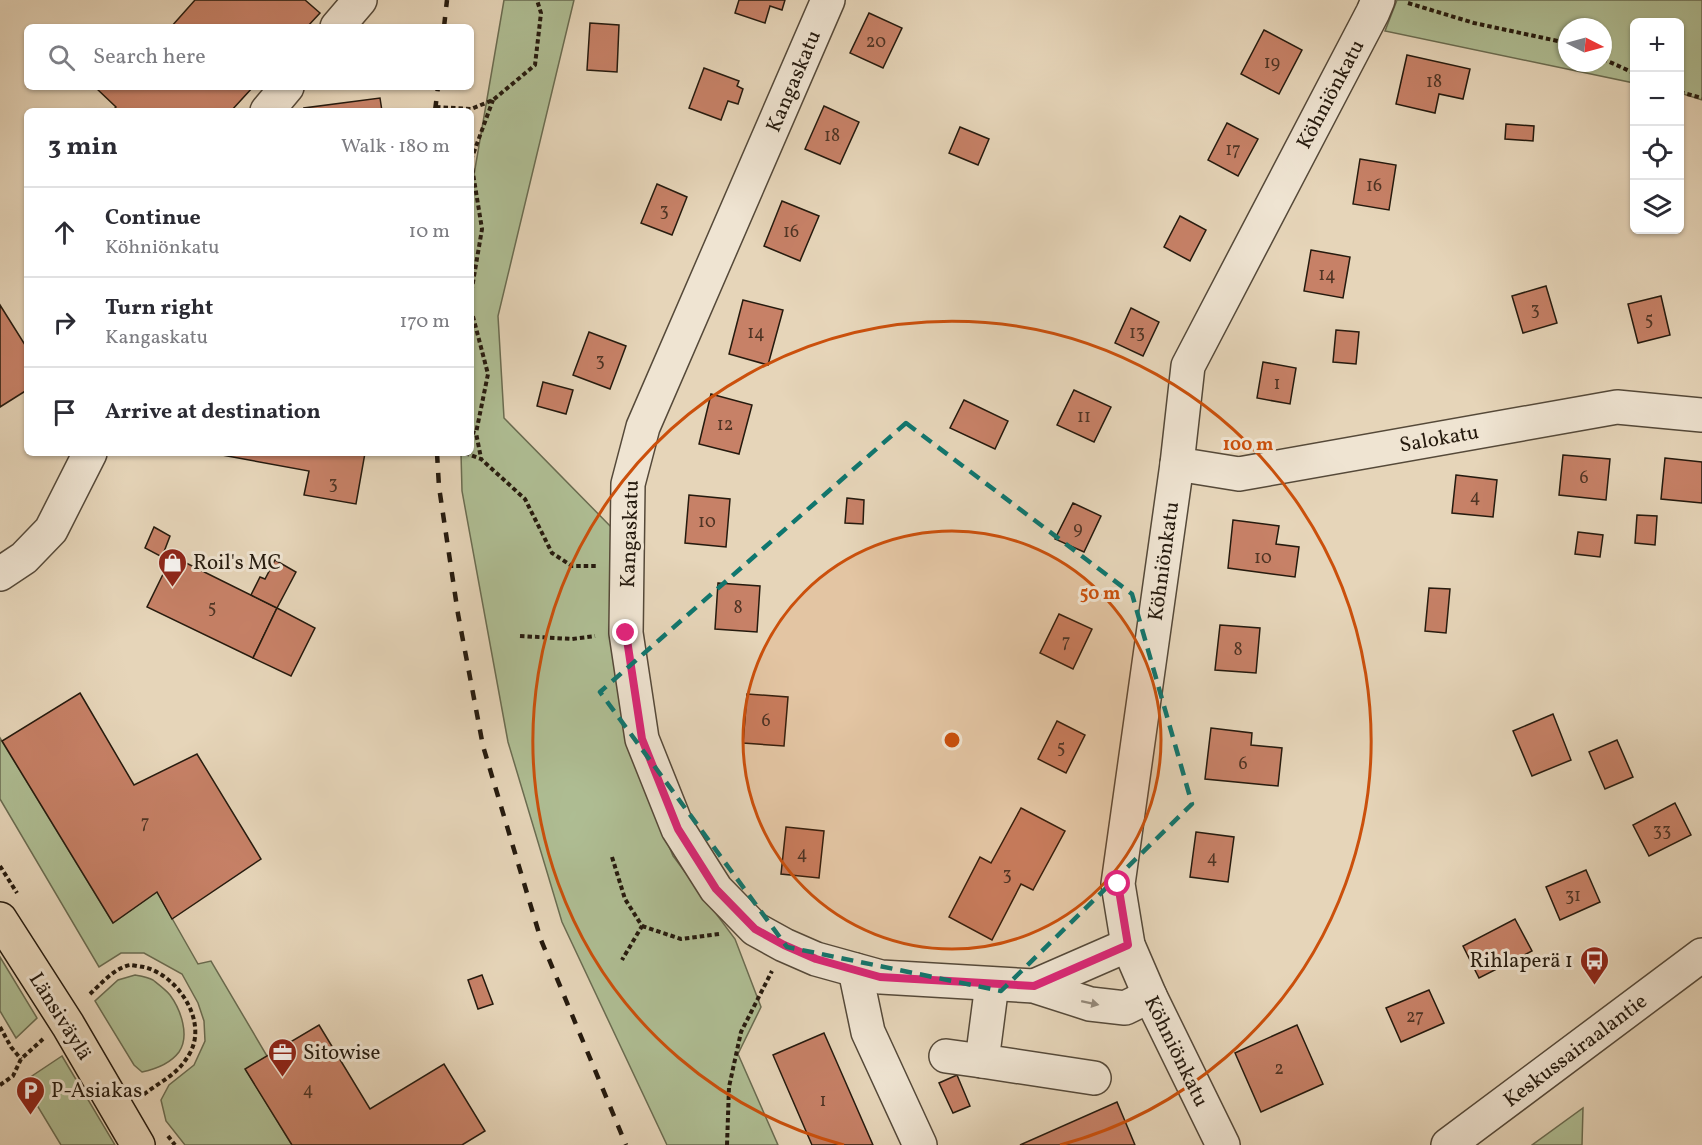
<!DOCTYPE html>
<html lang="en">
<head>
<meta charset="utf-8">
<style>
	body { margin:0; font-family:Vollkorn,serif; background:#f7f7f7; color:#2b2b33 }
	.controls { position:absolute; right:18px; top:18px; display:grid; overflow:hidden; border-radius:9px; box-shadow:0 2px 4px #0004 }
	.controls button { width:54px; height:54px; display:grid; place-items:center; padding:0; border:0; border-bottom:2px solid #e1e1e2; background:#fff; color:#2b2b33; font:30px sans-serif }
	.compass { position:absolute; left:1558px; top:18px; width:54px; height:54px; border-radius:50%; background:#fff; box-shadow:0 2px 4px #0004; rotate:96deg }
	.stop { position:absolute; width:18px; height:18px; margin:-14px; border:4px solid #db2777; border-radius:50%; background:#fff }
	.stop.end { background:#db2777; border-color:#fff; box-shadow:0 2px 6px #0008 }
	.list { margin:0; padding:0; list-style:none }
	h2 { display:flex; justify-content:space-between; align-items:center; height:78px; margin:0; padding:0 24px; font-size:26px }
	h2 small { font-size:20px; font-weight:400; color:#7c7c81 }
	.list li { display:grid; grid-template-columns:39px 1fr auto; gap:18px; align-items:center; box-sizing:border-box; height:90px; padding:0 24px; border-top:2px solid #e1e1e2 }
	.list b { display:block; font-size:22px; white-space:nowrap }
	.list p { margin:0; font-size:20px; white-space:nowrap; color:#7c7c81 }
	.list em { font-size:20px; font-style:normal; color:#7c7c81 }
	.icon { flex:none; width:33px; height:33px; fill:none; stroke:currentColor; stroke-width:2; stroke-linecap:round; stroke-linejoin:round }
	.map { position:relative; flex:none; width:1702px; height:1145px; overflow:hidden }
	.search { position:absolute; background:#fff; box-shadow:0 2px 4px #0004; left:24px; top:24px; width:450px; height:66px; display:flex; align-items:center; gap:15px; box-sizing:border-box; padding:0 21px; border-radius:9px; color:#7c7c81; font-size:22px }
	.panel { position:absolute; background:#fff; box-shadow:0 2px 4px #0004; left:24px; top:108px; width:450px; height:348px; border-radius:9px }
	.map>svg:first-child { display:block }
	.green { fill:#afbe94; stroke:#6a6c51; stroke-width:1.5; fill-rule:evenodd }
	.building { fill:#c78167; stroke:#251a0e; stroke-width:1.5 }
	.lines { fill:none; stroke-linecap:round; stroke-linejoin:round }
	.minor-casing { stroke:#554939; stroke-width:36 }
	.major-casing { stroke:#251a0e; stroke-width:36 }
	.path { stroke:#251a0e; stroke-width:4; stroke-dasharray:4.5 3; stroke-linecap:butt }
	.minor { stroke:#efe4d2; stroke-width:33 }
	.major { stroke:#e6d5b9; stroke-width:33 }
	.rail { stroke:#251a0e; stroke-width:4.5; stroke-dasharray:10 10; stroke-linecap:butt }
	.oneway { fill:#94897a }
	.route { stroke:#db2777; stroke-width:8 }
	.marked { fill:none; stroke:#0f766e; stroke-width:4.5; stroke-dasharray:12 8; stroke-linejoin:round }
	.ring { fill:none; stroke:#cb500c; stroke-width:3 }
	.labels { text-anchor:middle; stroke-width:6; stroke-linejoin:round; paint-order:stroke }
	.number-label { font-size:18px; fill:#4e3424 }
	.street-label { font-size:21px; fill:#251a0e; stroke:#efe4d2 }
	.poi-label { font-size:21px; fill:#251a0e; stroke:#efe4d2; text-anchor:start }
	.centre { fill:#cb500c; stroke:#efe4d2; stroke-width:3 }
	.ring-label { font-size:18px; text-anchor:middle; font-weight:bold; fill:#cb500c; stroke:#efe4d2; stroke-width:6; stroke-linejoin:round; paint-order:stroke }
</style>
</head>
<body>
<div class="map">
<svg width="1702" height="1145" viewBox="0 0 1702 1145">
	<rect width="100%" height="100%" fill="#e6d5b9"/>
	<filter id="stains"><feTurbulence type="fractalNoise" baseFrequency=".00333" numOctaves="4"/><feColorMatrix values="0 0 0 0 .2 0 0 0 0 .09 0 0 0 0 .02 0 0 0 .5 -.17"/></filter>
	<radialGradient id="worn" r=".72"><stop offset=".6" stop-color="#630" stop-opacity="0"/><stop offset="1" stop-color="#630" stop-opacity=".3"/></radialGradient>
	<g class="green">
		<path d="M504,0H574L498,316L504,418L617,533L627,743L673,856L735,939L761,1007L738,1054L778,1145H667L562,922L508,742L462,491L461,453H471V192Z"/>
		<path d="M1397,0H1702V100L1680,93V22H1634V83L1385,31ZM1567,27H1603V63H1567Z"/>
		<path d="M0,738L113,923L157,892L198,964L211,961L267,1056L246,1070L292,1145H185L166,1121L161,1100L169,1085L194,1065L205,1041L204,1021L198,1003L182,974L144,953H121L99,967L0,799Z"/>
		<path d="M0,957L37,1018L16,1038L0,1011Z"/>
		<path d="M135,975C141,976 148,977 153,980C158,984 166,990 170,995C181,1010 190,1036 179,1052C170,1064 156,1069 142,1072L134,1065L95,1001L118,980Z"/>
		<path d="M62,1056L115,1145H61L23,1082Z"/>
		<path d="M1583,1108L1582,1145H1532Z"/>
	</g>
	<g class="building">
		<path d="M195,0H305L320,13L307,27H171Z"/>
		<path d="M739,0H785L782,10L770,6L765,23L735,13Z"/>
		<path d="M869,13L902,28L883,68L850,53Z"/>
		<path d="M590,23L619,25L617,72L587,70Z"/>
		<path d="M1264,30L1302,50L1279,94L1241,74Z"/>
		<path d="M1407,55L1470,69L1463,99L1439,94L1435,113L1396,104Z"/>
		<path d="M704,68L739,81L737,86L743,89L738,104L728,101L721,120L689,108Z"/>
		<path d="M97,87H253L231,111H112L116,107L96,88Z"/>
		<path d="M380,98L382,111H305L304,108Z"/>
		<path d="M824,106L859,122L840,164L805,149Z"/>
		<path d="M1227,123L1258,139L1238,176L1208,160Z"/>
		<path d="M1506,124L1534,126L1533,141L1505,139Z"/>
		<path d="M960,127L989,139L978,165L949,153Z"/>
		<path d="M1360,159L1396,165L1389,210L1353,204Z"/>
		<path d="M657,184L687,197L672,235L641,223Z"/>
		<path d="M782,201L819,216L800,261L764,246Z"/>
		<path d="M1180,216L1206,230L1190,261L1164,247Z"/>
		<path d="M1311,250L1350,257L1343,298L1304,291Z"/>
		<path d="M1546,286L1557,323L1523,333L1512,296Z"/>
		<path d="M1661,296L1670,335L1638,343L1628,304Z"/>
		<path d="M743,300L783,310L768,365L729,354Z"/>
		<path d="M0,305L27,348V390L0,407Z"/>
		<path d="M1131,308L1159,322L1143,356L1115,343Z"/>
		<path d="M1336,330L1359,332L1356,364L1333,362Z"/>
		<path d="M589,332L626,346L610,389L573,375Z"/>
		<path d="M1263,362L1296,368L1290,404L1257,398Z"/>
		<path d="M543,382L573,390L566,414L537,406Z"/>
		<path d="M1074,390L1111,407L1094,442L1057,425Z"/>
		<path d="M711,394L752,405L739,454L699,444Z"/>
		<path d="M964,400L1008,421L995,449L950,428Z"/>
		<path d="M211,453H365L356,504L304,495L309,471Z"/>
		<path d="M1563,455L1610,459L1606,500L1559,495Z"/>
		<path d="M1665,458L1702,462V503L1661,499Z"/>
		<path d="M1456,475L1497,480L1493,517L1452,513Z"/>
		<path d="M689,495L730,499L726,547L685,543Z"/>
		<path d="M847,498L864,500L863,524L845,523Z"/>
		<path d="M1073,503L1101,516L1084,552L1055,539Z"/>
		<path d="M1637,515L1657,516L1655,545L1635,543Z"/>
		<path d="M1233,520L1279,526L1276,544L1299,547L1295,577L1228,568Z"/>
		<path d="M154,527L170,536L162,557L145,548Z"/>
		<path d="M1578,532L1603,535L1600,557L1575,554Z"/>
		<path d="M172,556L277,608L253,658L147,607Z"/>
		<path d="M275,560L296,572L277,608L251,595L260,577L265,579Z"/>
		<path d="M718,583L760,586L757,632L715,629Z"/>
		<path d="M1429,588L1450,589L1446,633L1425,631Z"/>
		<path d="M277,608L315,628L291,676L253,658Z"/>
		<path d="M1059,614L1092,629L1073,669L1040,653Z"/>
		<path d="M1220,625L1260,628L1256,673L1215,670Z"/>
		<path d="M80,693L134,785L197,754L261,859L172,919L157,892L113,923L2,741Z"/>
		<path d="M747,694L788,697L784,746L743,743Z"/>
		<path d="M1553,714L1571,760L1532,776L1513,731Z"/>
		<path d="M1057,721L1085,735L1066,773L1038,759Z"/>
		<path d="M1211,728L1252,733L1251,745L1282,748L1278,786L1205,779Z"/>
		<path d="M1617,740L1633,777L1605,789L1589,752Z"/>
		<path d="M1675,803L1691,835L1649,856L1633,825Z"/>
		<path d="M1021,808L1065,831L1033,890L1021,884L992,940L949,917L980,857L991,863Z"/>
		<path d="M786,827L824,831L819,878L781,874Z"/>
		<path d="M1196,832L1234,837L1228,882L1190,877Z"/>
		<path d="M1586,870L1600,902L1560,920L1546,887Z"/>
		<path d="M1515,919L1532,951L1479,978L1463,946Z"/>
		<path d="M482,975L493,1004L478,1009L468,980Z"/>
		<path d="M1429,990L1444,1023L1401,1042L1386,1008Z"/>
		<path d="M319,1025L370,1109L444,1064L485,1131L462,1145H292L245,1069Z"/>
		<path d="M1297,1025L1323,1084L1261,1112L1235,1053Z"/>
		<path d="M824,1033L873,1145H812L773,1055Z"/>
		<path d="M957,1075L970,1106L953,1113L939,1083Z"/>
		<path d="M1117,1102L1135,1145H1020Z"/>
	</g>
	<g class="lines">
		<defs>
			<g id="minor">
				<path d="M828,0L643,427L628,484L626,633L642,739L678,829L716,889L755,929L784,945L816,959L881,977L1034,986L1090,1004L1125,1008L1150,996"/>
				<path d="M337,27L360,0"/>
				<path d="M267,111L287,87"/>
				<path d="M1177,464L1239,474L1617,407L1702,415"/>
				<path d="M0,574L24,558L51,530L90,453"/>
				<path d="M855,970L868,1032L920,1145"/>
				<path d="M992,984L982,1061L1094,1078"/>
				<path d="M1034,986L1128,945"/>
				<path d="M946,1056L982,1061"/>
				<path d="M1223,1145L1150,996L1128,945L1118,884L1177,464L1188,366L1373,12L1378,0"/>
				<path d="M1448,1145L1702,955"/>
			</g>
			<path id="major" d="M0,919L68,1025L138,1145"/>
		</defs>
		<use href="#minor" class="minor-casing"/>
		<use href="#major" class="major-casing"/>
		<g class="path">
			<path d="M1408,3L1474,23L1567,43"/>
			<path d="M1603,59L1634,73"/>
			<path d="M1680,92L1702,98"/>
			<path d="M436,107L471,109L493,100L535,65L541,13L537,0"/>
			<path d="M471,160L493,100"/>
			<path d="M471,161L482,229L471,294"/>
			<path d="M471,309L488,374L476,433"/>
			<path d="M471,432L476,433L481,458"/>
			<path d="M465,453L481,459L525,499L552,553L572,566H596"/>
			<path d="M520,636L572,639L595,636"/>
			<path d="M612,857L625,899L642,926L622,960"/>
			<path d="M0,866L17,893"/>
			<path d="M642,926L681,939L719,934"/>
			<path d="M90,994C101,984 114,968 130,965C134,965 140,967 144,967C177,975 208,1020 190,1053C177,1076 162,1080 143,1095"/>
			<path d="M0,1027L11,1047L21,1059"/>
			<path d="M0,1085L13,1076L21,1059L43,1039"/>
			<path d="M168,1136L175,1145"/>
			<path d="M727,1145L729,1087L741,1032L772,971"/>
		</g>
		<use href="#minor" class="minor"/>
		<use href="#major" class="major"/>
		<g class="rail">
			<path d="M444,27L447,0"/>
			<path d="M435,111L438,87"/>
			<path d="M437,453L439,487L458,614L483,746L541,940L626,1145"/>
		</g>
	</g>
	<defs><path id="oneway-solid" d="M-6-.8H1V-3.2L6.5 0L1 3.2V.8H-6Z" transform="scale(1.5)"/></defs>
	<use class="oneway" href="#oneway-solid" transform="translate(1090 1003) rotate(12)"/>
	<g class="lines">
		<path class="route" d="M626,633L642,739L678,829L716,889L755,929L784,945L816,959L880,977L1034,986L1128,945L1118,884"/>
	</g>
	<path class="marked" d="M906,423L1132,594L1192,804L1001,991L787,947L600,692Z"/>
	<circle cx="952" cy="740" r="209" fill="#cb500c" fill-opacity=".12"/>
	<g class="ring">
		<circle cx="952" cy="740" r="209"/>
		<path d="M844 1145A419 419 0 1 1 1060 1145"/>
	</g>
	<defs>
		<symbol id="shop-pin" viewBox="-11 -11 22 30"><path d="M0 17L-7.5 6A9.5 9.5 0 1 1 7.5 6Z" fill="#8f2418" stroke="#efe4d2"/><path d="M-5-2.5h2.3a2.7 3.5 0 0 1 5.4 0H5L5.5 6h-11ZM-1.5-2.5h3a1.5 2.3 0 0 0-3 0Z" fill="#fff"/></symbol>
		<symbol id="bus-pin" viewBox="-11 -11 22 30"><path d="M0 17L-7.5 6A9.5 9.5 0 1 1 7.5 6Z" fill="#8f2418" stroke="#efe4d2"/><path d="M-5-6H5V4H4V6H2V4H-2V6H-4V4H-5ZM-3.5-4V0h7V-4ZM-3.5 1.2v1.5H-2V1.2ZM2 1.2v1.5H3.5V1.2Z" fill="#fff"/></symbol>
		<symbol id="office-pin" viewBox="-11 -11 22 30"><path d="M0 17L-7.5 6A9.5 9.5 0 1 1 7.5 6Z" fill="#8f2418" stroke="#efe4d2"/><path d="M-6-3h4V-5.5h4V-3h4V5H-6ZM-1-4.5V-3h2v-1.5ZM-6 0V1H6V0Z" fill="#fff"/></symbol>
		<symbol id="parking-pin" viewBox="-11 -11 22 30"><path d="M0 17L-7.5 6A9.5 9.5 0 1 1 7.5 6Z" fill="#8f2418" stroke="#efe4d2"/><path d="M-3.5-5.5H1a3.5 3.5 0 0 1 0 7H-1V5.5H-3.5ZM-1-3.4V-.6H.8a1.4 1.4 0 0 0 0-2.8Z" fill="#fff"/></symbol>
	</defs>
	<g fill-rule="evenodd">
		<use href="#shop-pin" x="156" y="546" width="33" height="45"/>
		<use href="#bus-pin" x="1578" y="944" width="33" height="45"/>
		<use href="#office-pin" x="266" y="1036" width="33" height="45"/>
		<use href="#parking-pin" x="14" y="1074" width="33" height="45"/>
	</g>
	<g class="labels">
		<g class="number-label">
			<text x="876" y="47">20</text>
			<text x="1272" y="68">19</text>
			<text x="1434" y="87">18</text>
			<text x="832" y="141">18</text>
			<text x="1233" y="155">17</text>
			<text x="1374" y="191">16</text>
			<text x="664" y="216">3</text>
			<text x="791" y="237">16</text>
			<text x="1327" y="280">14</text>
			<text x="1535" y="315">3</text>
			<text x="1649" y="325">5</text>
			<text x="756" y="338">14</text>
			<text x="1137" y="338">13</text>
			<text x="600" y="366">3</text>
			<text x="1277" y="389">1</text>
			<text x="1084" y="422">11</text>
			<text x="725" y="430">12</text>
			<text x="1584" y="483">6</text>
			<text x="333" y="489">3</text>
			<text x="1475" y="502">4</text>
			<text x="707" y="527">10</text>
			<text x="1078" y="534">9</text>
			<text x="1263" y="563">10</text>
			<text x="212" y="613">5</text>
			<text x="738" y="613">8</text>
			<text x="1066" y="647">7</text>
			<text x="1238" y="655">8</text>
			<text x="766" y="726">6</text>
			<text x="1061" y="753">5</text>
			<text x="1243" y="769">6</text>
			<text x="145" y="828">7</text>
			<text x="1662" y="836">33</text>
			<text x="802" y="859">4</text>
			<text x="1212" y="863">4</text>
			<text x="1007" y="880">3</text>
			<text x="1573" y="901">31</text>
			<text x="1415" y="1022">27</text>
			<text x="1279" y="1074">2</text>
			<text x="308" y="1095">4</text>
			<text x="823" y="1106">1</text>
		</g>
		<g class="street-label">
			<text transform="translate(793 81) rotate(-67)" y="7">Kangaskatu</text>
			<text transform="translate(1330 94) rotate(-62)" y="7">Köhniönkatu</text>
			<text transform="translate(1439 438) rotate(-10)" y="7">Salokatu</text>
			<text transform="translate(629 534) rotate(-88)" y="7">Kangaskatu</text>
			<text transform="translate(1163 561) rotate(-82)" y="7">Köhniönkatu</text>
			<text transform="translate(61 1016) rotate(58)" y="7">Länsiväylä</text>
			<text transform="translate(1575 1050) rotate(-37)" y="7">Keskussairaalantie</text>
			<text transform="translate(1177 1051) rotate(64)" y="7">Köhniönkatu</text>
		</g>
		<g class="poi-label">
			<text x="193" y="569">Roil's MC</text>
			<text x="1573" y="967" text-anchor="end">Rihlaperä 1</text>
			<text x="303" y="1059">Sitowise</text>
			<text x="51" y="1097">P-Asiakas</text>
		</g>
	</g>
	<circle cx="952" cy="740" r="9" class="centre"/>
	<g class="ring-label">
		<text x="1248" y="450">100 m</text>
		<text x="1100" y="599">50 m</text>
	</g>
	<rect width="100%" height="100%" filter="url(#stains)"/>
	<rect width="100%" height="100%" fill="url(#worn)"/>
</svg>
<div class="controls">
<button>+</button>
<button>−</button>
<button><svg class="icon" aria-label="locate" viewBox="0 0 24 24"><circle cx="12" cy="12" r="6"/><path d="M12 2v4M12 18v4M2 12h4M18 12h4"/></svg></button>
<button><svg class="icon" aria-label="layers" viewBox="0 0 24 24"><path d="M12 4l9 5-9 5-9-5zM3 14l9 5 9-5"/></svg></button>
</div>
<svg class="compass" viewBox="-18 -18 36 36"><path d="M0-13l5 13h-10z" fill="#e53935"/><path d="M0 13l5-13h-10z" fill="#7c7c81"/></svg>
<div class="stop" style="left:1118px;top:884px"></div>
<div class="stop end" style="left:626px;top:633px"></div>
<div class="search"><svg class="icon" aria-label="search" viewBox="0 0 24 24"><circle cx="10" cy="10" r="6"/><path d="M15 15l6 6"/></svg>Search here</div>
<section class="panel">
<h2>3 min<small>Walk · 180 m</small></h2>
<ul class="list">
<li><svg class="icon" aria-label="ahead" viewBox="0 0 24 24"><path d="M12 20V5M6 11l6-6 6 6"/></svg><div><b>Continue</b><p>Köhniönkatu</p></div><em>10 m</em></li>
<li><svg class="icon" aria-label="right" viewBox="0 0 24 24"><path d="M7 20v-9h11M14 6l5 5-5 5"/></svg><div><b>Turn right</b><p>Kangaskatu</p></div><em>170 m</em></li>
<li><svg class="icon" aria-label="arrive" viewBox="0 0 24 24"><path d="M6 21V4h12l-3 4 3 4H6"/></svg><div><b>Arrive at destination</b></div></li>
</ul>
</section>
</div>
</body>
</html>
